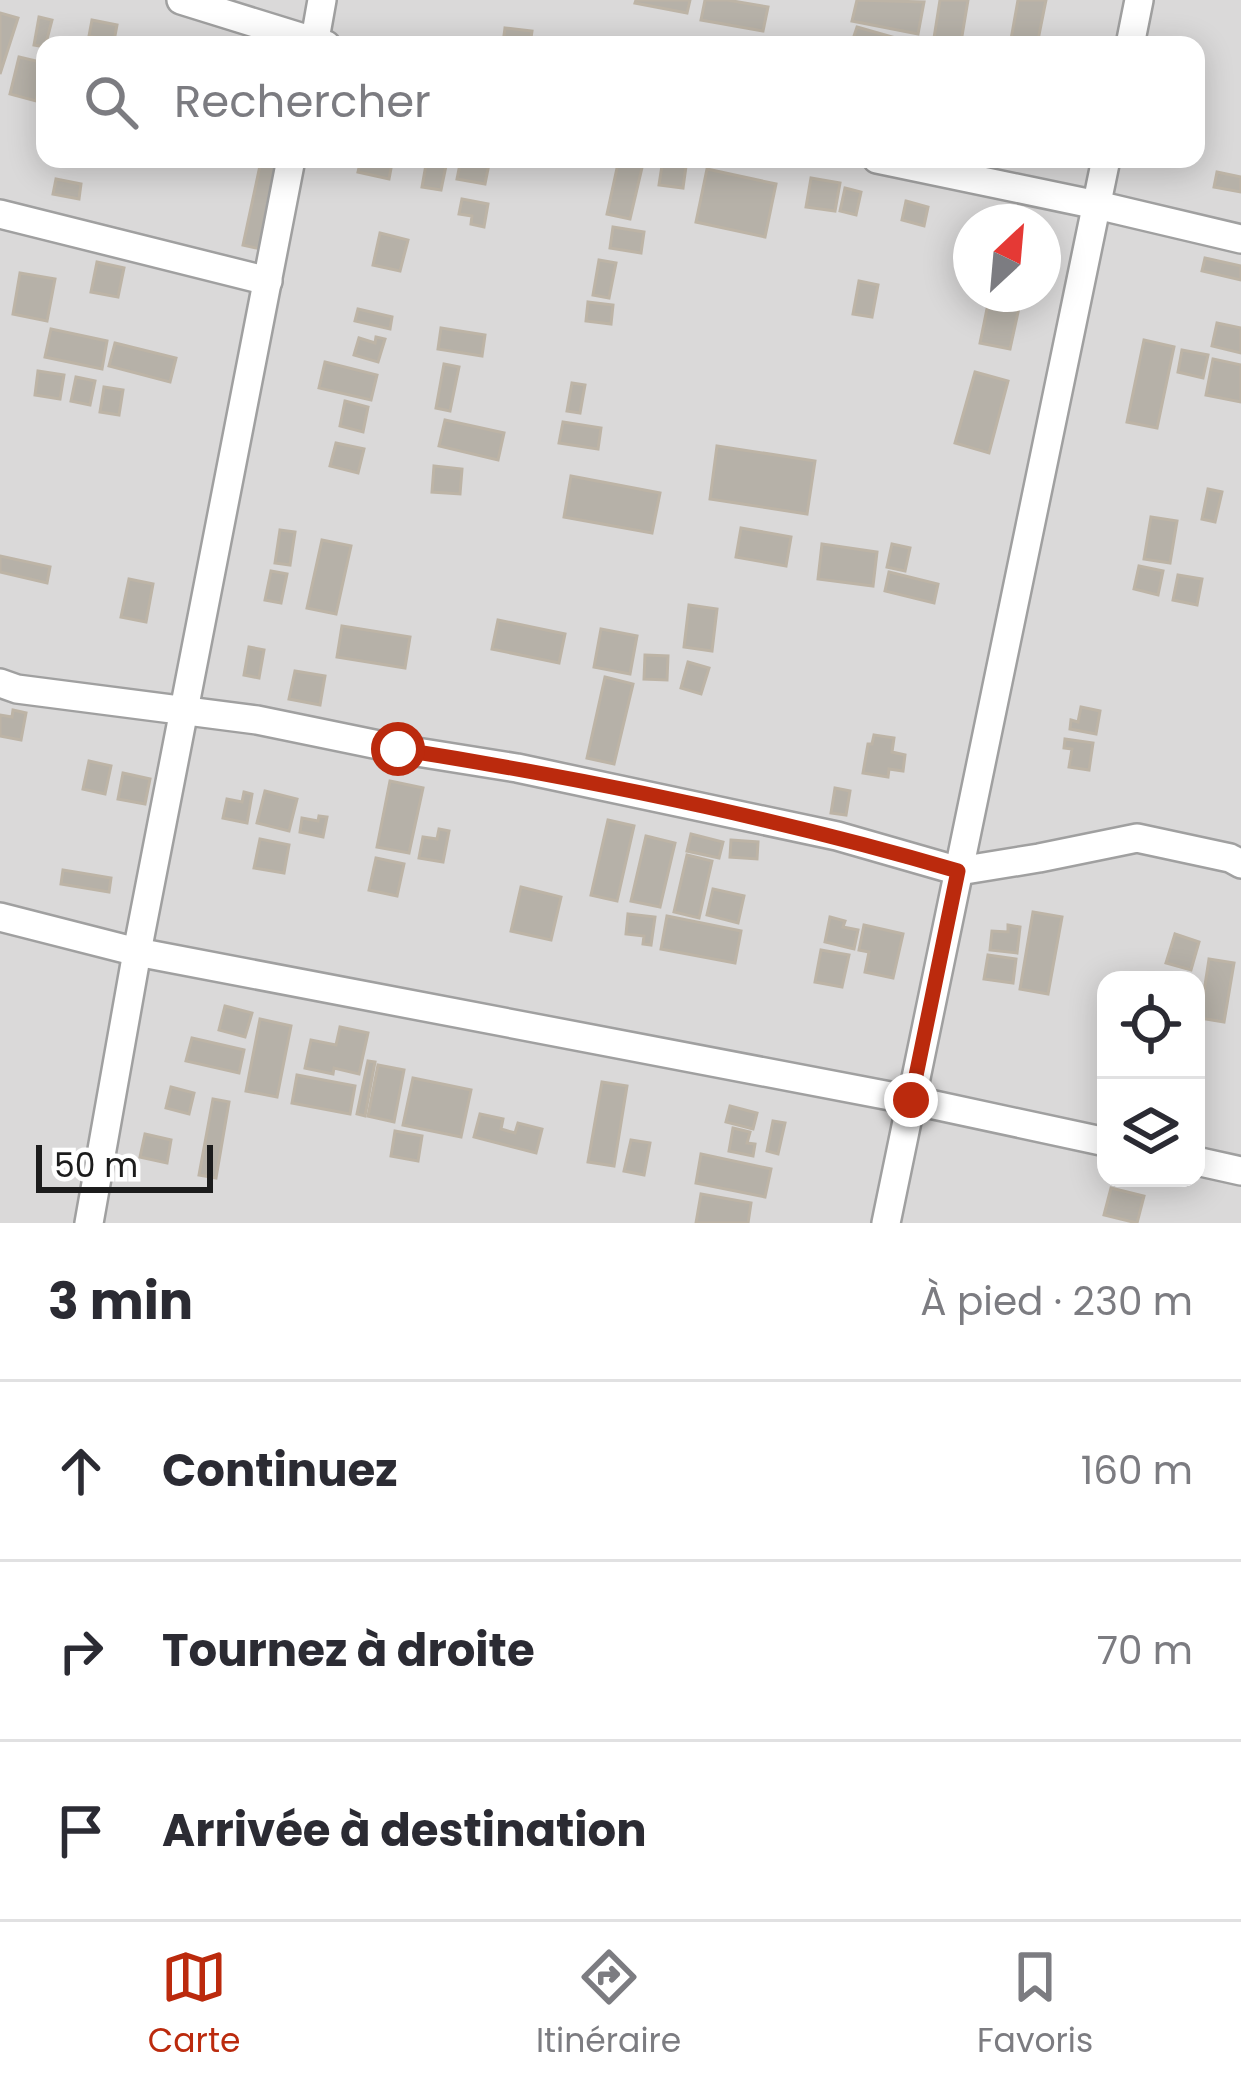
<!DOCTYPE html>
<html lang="fr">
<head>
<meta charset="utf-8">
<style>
	body { margin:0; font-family:Poppins,sans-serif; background:#f7f7f7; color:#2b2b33 }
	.controls { position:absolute; right:36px; bottom:36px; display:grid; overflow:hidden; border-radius:24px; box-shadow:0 6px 30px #0003 }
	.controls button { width:108px; height:108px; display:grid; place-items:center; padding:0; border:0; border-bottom:3px solid #e1e1e2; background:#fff; color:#2b2b33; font:60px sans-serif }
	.compass { position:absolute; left:953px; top:204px; width:108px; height:108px; border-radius:50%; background:#fff; box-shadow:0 6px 30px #0003; rotate:26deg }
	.scale { position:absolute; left:36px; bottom:30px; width:177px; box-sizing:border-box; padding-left:12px; border:6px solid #1c1c1c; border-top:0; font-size:33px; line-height:42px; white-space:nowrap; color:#1c1c1c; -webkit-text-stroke:9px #fff; paint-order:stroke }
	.stop { position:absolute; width:36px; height:36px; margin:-27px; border:9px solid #bb2a0d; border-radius:50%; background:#fff }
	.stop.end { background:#bb2a0d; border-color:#fff; box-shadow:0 3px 12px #0008 }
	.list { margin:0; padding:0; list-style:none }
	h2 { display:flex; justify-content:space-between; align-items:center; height:156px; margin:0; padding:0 48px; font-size:51px }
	h2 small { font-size:39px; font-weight:400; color:#7c7c81 }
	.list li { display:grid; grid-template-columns:78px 1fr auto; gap:36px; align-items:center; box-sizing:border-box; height:180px; padding:0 48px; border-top:3px solid #e1e1e2 }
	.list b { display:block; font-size:45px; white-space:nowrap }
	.list em { font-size:39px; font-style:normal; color:#7c7c81 }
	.icon { flex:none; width:66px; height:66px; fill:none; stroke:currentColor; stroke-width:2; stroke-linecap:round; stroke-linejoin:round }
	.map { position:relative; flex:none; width:1241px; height:1223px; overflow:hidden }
	.search { position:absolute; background:#fff; box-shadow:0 6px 30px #0003; left:36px; right:36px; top:36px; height:132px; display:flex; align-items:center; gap:30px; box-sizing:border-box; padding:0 42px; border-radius:24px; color:#7c7c81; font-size:45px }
	.sheet { height:696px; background:#fff }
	nav { display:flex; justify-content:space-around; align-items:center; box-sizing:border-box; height:168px; border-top:3px solid #e1e1e2; background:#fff; font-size:33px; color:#7c7c81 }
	nav a { display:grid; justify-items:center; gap:6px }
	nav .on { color:#bb2a0d }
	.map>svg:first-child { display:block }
	.residential { fill:#dad9d9; fill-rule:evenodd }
	.building { fill:#b6b1a8; stroke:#bdb4a6; stroke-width:3 }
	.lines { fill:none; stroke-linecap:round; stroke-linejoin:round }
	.minor-casing { stroke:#a0a0a0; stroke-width:32 }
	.minor { stroke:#fff; stroke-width:27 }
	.route { stroke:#bb2a0d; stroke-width:15 }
</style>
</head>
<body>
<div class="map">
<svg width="1241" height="1223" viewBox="0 0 1241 1223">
	<rect width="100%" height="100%" fill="#edebe2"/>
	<path class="residential" d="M0,0H1241V1223H0ZM45,45H1196V159H45ZM971,222H1043V294H971ZM1106,980H1196V1178H1106Z"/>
	<g class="building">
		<path d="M636,0H690L687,13L635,3Z"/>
		<path d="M705,0H727L768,7L763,31L701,20Z"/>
		<path d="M857,0L924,2L918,34L852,21Z"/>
		<path d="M940,0H968L961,42L934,38Z"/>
		<path d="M1018,0H1046L1037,45H1010Z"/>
		<path d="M0,13L18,18L0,74Z"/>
		<path d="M39,17L52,20L45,47L34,45Z"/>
		<path d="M92,20L117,25L114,41L89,36Z"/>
		<path d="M857,27L920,45H851Z"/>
		<path d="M505,28L532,31L530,45L503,43Z"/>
		<path d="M19,57L45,63L36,101L10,94Z"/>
		<path d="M361,159L392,163L389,179L358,172Z"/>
		<path d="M427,159L447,161L441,190L422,187Z"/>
		<path d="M461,159H490L485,184L457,179Z"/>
		<path d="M619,159H644L630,219L607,214Z"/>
		<path d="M663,159H687L683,188L659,185Z"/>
		<path d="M261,161L283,165L265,250L243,245Z"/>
		<path d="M707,169L776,184L765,237L696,222Z"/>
		<path d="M1217,172L1241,177V192L1214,187Z"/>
		<path d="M811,178L840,183L835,211L806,207Z"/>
		<path d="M56,179L81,184L79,199L53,194Z"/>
		<path d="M845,188L861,192L856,215L840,211Z"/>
		<path d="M462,199L488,204L484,227L471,224L472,216L459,214Z"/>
		<path d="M906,201L928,207L924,226L902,220Z"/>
		<path d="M613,227L644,232L641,253L610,248Z"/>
		<path d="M380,233L408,240L400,271L373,265Z"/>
		<path d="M1205,258L1241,266V280L1202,271Z"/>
		<path d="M599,260L616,263L609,298L593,295Z"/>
		<path d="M97,262L124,268L118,297L91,292Z"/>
		<path d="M20,273L55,279L47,321L13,314Z"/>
		<path d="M859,281L878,285L872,317L853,314Z"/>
		<path d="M990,294H1022L1010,349L980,343Z"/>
		<path d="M588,302L613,305L611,324L586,321Z"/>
		<path d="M358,309L392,317L390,329L355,321Z"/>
		<path d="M1217,323L1241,328V353L1212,346Z"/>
		<path d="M441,328L485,335L482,356L438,349Z"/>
		<path d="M51,329L107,341L102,369L45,357Z"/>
		<path d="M376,337L385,339L378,362L354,355L359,338L375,343Z"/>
		<path d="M1144,340L1174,347L1157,428L1127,422Z"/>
		<path d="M115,343L176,358L170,382L109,366Z"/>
		<path d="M1182,350L1208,355L1203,378L1178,372Z"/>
		<path d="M1213,359L1241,365V402L1206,395Z"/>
		<path d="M325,362L377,375L371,400L319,388Z"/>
		<path d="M444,364L459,367L450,411L436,408Z"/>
		<path d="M38,371L64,375L60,399L35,395Z"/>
		<path d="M975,372L1008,381L989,453L955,443Z"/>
		<path d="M76,377L95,381L90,405L71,401Z"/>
		<path d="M572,383L585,385L580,413L567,411Z"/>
		<path d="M104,387L123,390L119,415L100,412Z"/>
		<path d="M345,401L368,407L363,432L340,426Z"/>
		<path d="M445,420L504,433L498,460L439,446Z"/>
		<path d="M563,422L601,428L598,449L559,443Z"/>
		<path d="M336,443L364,449L358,473L330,466Z"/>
		<path d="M717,446L815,461L807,514L710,499Z"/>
		<path d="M434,466L462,469L460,494L432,492Z"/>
		<path d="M571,476L660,493L652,533L564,517Z"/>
		<path d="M1208,489L1222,492L1215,522L1202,519Z"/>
		<path d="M1151,517L1177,521L1170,563L1144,559Z"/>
		<path d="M741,528L791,537L786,566L736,557Z"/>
		<path d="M280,530L295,532L290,565L275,563Z"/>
		<path d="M322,540L351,546L336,614L307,608Z"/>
		<path d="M822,544L877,552L873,586L818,579Z"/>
		<path d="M892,544L910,548L905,571L887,567Z"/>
		<path d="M0,556L50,567L47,583L0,572Z"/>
		<path d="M1139,566L1163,571L1158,595L1134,589Z"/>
		<path d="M271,571L287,574L281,603L265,600Z"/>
		<path d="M889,572L938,584L934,603L885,591Z"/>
		<path d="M1178,575L1202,579L1197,605L1173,600Z"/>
		<path d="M129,579L153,584L146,622L121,617Z"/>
		<path d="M689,605L717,609L712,651L684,647Z"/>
		<path d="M498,620L565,634L559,663L492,649Z"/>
		<path d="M342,626L410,637L405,668L337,657Z"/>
		<path d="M601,629L637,636L630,674L594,667Z"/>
		<path d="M249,647L264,650L259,678L244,675Z"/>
		<path d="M645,655L668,656L667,680L644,679Z"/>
		<path d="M688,662L709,668L701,694L681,688Z"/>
		<path d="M295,671L325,676L320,705L289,699Z"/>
		<path d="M605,677L633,684L614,764L587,758Z"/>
		<path d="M1081,707L1100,711L1096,734L1070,729L1071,720L1078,722Z"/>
		<path d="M13,710L26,713L21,740L0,736V715L12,717Z"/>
		<path d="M874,735L894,738L892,752L905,755L903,771L889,769L888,777L863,773L868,744H872Z"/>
		<path d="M1065,739L1093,743L1089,770L1069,767L1072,749L1064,748Z"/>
		<path d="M89,761L111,766L105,794L83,789Z"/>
		<path d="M123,773L150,779L145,804L118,799Z"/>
		<path d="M390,781L423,788L409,853L377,847Z"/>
		<path d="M835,788L850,791L846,815L831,813Z"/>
		<path d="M265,791L297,799L289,831L257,823Z"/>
		<path d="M244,792L252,794L247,823L223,818L227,799L242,802Z"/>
		<path d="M319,816L327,817L323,837L300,832L302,818L318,821Z"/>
		<path d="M608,820L634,826L617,901L591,895Z"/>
		<path d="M439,829L449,831L443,862L419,858L423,837L437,839Z"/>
		<path d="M691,834L723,842L719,858L687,851Z"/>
		<path d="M646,836L675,843L660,907L631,901Z"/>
		<path d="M260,839L289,845L284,873L254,868Z"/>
		<path d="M731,840L758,842L757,859L730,857Z"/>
		<path d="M687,855L712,861L699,918L674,912Z"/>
		<path d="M376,858L404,864L397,896L369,890Z"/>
		<path d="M63,870L111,878L109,892L61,884Z"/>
		<path d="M521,887L561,897L551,940L511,931Z"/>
		<path d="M713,889L744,896L738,923L707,915Z"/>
		<path d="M1033,912L1062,917L1048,994L1020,989Z"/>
		<path d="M628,914L655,917L651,945L643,944L644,936L626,934Z"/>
		<path d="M667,916L741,931L735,963L661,949Z"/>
		<path d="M830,917L845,921L843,927L858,930L854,949L825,942Z"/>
		<path d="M864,925L903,934L893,978L865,972L869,952L859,950Z"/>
		<path d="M1008,925L1020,927L1017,953L990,950L992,931L1008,932Z"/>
		<path d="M1175,934L1199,942L1191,970L1166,963Z"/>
		<path d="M821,950L849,955L842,987L815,982Z"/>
		<path d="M988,955L1016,959L1013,983L984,979Z"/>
		<path d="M1209,959L1234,963L1224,1022L1200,1018Z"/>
		<path d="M225,1006L252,1013L245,1037L219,1030Z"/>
		<path d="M260,1019L291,1026L277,1097L246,1091Z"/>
		<path d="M340,1027L368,1033L359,1074L334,1068L333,1074L305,1068L311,1040L336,1045Z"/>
		<path d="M192,1038L244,1050L239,1073L186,1061Z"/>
		<path d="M368,1061L375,1062L365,1116L357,1114Z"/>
		<path d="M378,1065L404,1070L394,1122L368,1116Z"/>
		<path d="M297,1075L355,1086L350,1114L292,1103Z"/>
		<path d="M413,1078L471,1090L461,1137L403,1125Z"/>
		<path d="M602,1082L627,1086L614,1166L588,1162Z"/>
		<path d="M171,1087L194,1093L189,1114L166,1108Z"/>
		<path d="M213,1099L229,1102L216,1178L199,1175Z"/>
		<path d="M730,1106L757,1113L753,1129L726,1122Z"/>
		<path d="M480,1114L503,1119L501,1129L515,1133L518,1123L542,1129L536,1153L474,1137Z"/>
		<path d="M773,1121L785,1123L778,1154L767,1151Z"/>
		<path d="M733,1128L750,1132L747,1143L755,1144L753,1156L729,1151Z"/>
		<path d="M395,1131L422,1136L418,1161L391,1156Z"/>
		<path d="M145,1134L171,1140L167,1163L140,1157Z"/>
		<path d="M631,1140L650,1143L644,1175L624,1171Z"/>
		<path d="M701,1154L771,1169L765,1197L696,1183Z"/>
		<path d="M1111,1188L1144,1196L1137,1223L1104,1215Z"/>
		<path d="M701,1194L751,1203L748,1223H696Z"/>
	</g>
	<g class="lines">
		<defs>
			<g id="minor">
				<path d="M181,0L326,45"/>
				<path d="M314,45L322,0"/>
				<path d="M1130,45L1139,0"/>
				<path d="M877,159L1097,205L1241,239"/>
				<path d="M0,214L268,281"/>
				<path d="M0,683L17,689L257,720L398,749L517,768L837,836L959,871L1039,858L1137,838L1230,858L1241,864"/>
				<path d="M0,917L137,952L911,1100L1106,1142"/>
				<path d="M1196,1161L1241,1171"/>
				<path d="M89,1223L137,952L291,159"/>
				<path d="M886,1223L1106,159"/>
			</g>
		</defs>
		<use href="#minor" class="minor-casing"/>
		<use href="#minor" class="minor"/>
	</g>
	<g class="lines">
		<path class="route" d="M398,749C587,779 775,817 958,871L911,1100"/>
	</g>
</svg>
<div class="controls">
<button><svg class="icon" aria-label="locate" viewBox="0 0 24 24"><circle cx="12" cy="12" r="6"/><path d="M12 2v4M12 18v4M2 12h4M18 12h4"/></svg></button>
<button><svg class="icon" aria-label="layers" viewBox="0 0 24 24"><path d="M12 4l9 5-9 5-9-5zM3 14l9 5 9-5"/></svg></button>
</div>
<svg class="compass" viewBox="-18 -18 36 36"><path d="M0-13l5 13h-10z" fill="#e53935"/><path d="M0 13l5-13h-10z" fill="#7c7c81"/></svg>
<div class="scale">50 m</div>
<div class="stop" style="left:398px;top:749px"></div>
<div class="stop end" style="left:911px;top:1100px"></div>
<div class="search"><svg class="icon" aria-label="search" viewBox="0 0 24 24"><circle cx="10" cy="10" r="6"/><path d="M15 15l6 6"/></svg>Rechercher</div>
</div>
<section class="sheet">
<h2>3 min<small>À pied · 230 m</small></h2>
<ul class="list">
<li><svg class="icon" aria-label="ahead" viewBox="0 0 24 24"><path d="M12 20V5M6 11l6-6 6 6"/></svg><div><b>Continuez</b></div><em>160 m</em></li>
<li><svg class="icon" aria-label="right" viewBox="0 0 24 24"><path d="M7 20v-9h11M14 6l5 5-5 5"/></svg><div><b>Tournez à droite</b></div><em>70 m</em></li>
<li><svg class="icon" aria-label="arrive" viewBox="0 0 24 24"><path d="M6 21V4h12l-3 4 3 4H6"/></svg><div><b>Arrivée à destination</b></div></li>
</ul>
</section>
<nav>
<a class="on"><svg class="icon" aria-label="map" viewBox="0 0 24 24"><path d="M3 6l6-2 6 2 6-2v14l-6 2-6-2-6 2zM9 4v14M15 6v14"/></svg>Carte</a>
<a><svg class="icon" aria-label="directions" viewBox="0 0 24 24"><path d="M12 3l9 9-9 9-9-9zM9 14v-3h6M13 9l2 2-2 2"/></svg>Itinéraire</a>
<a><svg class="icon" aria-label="saved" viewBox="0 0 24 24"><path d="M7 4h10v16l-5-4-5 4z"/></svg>Favoris</a>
</nav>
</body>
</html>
